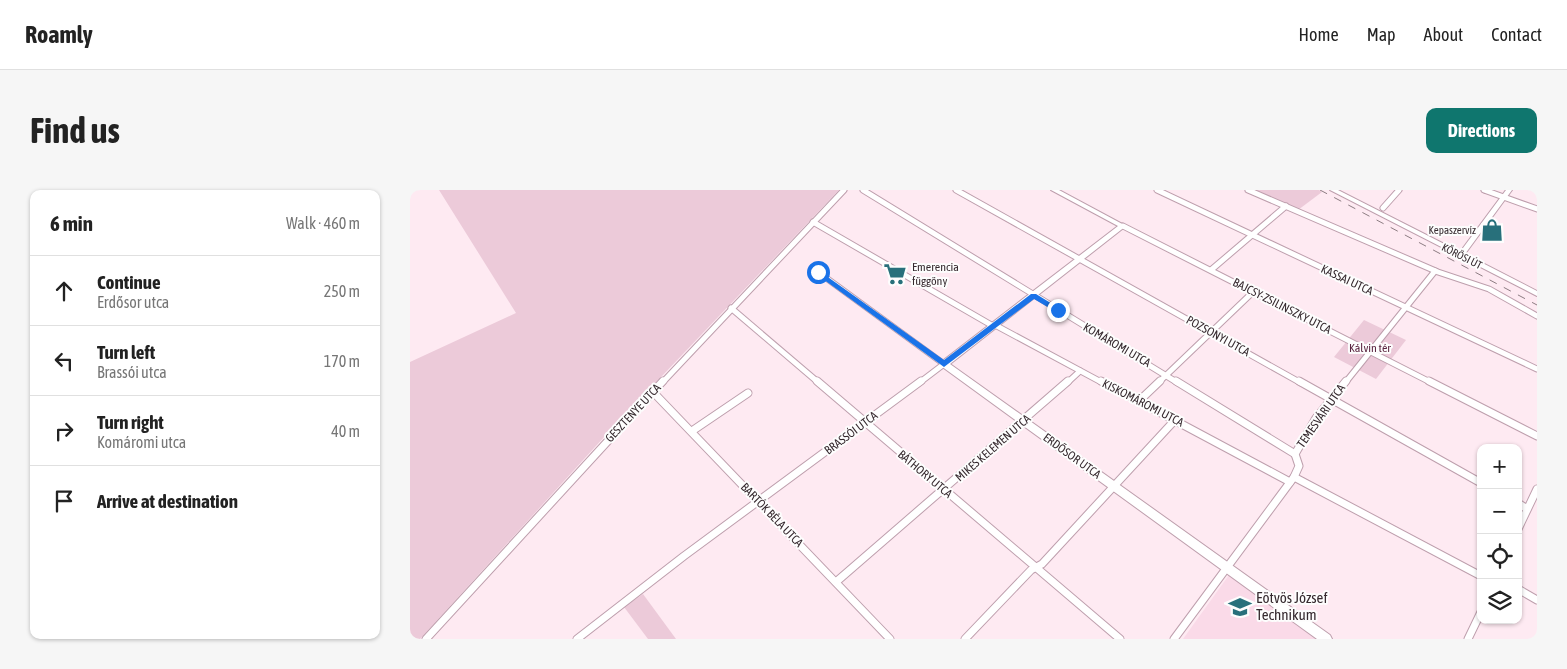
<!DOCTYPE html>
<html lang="en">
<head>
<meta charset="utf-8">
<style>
	body { margin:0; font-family:"Asap Condensed",sans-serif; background:#f6f6f6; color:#222 }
	.controls { position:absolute; right:15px; bottom:15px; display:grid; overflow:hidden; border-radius:10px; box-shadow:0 1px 4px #0004 }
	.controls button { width:45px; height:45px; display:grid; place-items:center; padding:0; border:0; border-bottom:1px solid #e0e0e0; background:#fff; color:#222; font:25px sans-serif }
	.stop { position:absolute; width:15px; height:15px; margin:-11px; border:4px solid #1a73e8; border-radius:50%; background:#fff }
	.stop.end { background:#1a73e8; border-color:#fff; box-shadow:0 1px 5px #0008 }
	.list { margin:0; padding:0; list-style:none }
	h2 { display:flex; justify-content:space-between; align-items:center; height:65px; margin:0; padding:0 20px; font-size:21px }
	h2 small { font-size:16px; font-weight:400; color:#767676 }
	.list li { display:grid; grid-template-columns:32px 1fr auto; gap:15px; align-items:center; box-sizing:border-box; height:70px; padding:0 20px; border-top:1px solid #e0e0e0 }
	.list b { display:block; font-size:19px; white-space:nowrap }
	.list p { margin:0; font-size:16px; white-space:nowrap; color:#767676 }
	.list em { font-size:16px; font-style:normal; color:#767676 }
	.icon { flex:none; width:28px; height:28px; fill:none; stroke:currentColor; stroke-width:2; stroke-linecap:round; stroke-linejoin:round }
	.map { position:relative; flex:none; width:1127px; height:449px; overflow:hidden; border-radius:10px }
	header { display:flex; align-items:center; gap:30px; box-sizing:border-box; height:70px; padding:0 25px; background:#fff; border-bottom:1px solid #e0e0e0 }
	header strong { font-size:24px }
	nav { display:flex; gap:28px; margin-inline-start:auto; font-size:18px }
	.intro { display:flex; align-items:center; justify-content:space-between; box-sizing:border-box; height:120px; padding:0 30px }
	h1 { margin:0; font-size:35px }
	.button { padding:12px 22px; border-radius:10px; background:#0f766e; color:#fff; font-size:18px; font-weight:700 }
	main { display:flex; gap:30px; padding:0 30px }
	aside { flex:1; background:#fff; border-radius:10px; box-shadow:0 1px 4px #0004 }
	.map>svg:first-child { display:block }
	.built { fill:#fadae8 }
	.green { fill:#eccad9 }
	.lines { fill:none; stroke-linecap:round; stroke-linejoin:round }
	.street-far1-casing { stroke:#be9fad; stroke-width:7 }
	.street-casing { stroke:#be9fad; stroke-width:9 }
	.secondary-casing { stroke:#be9fad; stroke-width:2 }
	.street-far1 { stroke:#fff; stroke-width:5 }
	.street { stroke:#fff; stroke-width:7 }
	.secondary { fill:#fff; fill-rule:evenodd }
	.rail { stroke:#8c7c82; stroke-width:1; stroke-dasharray:8 8; stroke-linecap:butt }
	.route { fill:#1a73e8 }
	.labels { text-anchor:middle; stroke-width:4; stroke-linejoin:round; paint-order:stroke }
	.far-poi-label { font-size:11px; fill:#362a2f; stroke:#fdfdfd; text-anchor:end }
	.far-street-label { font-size:11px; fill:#362a2f; stroke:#fdfdfd }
	.poi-label { font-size:12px; fill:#362a2f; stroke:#fdfdfd; text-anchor:start }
	.street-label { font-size:12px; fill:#362a2f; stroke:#fdfdfd }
	.park-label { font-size:12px; fill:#5b2641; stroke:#fdfdfd }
	.near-poi-label { font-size:15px; fill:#362a2f; stroke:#fdfdfd; text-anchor:start }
</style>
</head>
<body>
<header>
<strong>Roamly</strong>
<nav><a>Home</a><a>Map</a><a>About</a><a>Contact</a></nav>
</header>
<div class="intro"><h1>Find us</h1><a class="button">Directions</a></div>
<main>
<aside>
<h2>6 min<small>Walk · 460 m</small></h2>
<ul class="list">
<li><svg class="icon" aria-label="ahead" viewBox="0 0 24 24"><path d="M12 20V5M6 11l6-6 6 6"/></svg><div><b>Continue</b><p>Erdősor utca</p></div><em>250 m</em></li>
<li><svg class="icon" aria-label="left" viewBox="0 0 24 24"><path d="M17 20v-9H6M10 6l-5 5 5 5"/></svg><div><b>Turn left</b><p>Brassói utca</p></div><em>170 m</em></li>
<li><svg class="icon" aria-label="right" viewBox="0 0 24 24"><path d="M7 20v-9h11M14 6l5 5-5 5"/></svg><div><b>Turn right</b><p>Komáromi utca</p></div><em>40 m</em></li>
<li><svg class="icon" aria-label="arrive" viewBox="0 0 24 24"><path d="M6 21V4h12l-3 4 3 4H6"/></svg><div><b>Arrive at destination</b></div></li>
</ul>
</aside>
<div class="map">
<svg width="1127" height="449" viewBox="0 0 1127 449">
	<rect width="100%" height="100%" fill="#feeaf2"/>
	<path class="built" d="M819,385L907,449H773Z"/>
	<g class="green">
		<path d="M29,0H429L195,246L10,449H0V172L106,123Z"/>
		<path d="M840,0H909L912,2L888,20Z"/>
		<path d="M954,130L996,150L966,189L924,167Z"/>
		<path d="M233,404L266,449H238L214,417Z"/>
	</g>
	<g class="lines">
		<defs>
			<g id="street-far1">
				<path d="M453,0L768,193"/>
				<path d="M546,0L891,193"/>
				<path d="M747,0L1127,179"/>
				<path d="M838,0L1028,82L1079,99L1127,126"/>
				<path d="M1074,0L1127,19"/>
				<path d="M973,18L989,0"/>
				<path d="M403,32L583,136"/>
				<path d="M713,36L1022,193"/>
				<path d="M801,80L876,16"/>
				<path d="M408,82L534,174L509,193"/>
				<path d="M321,118L409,193"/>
				<path d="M585,135L693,193"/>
				<path d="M252,193L434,0"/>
				<path d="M657,193L670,181"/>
				<path d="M748,193L843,102"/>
				<path d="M935,193L1025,81"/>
			</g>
			<g id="street">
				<path d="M407,191L710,449"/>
				<path d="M691,191L880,292"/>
				<path d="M766,191L885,264"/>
				<path d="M889,191L1071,293"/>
				<path d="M1019,191L1127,246"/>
				<path d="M243,202L480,449"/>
				<path d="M729,211L750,191"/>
				<path d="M282,241L338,203"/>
				<path d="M884,287L1071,386"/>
				<path d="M1108,313L1117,319"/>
				<path d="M1108,339L1127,299"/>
				<path d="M426,392L658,191"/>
				<path d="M1108,399L1127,410"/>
				<path d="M16,449L253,191"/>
				<path d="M167,449L274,366L511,191"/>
				<path d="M555,449L621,380L632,374L765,230"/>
				<path d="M764,449L884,287L889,276L885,264L906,228L936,191"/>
				<path d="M1058,449L1071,422"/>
			</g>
			<g id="secondary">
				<path d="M641,0H649L716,36L540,174L920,445L922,449H907L531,176L530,174L531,172L708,36Z"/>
				<path d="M920,0H928L1050,62L1096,0H1102L1055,64L1127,101V106Z"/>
			</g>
		</defs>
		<use href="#street-far1" class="street-far1-casing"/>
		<use href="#street" class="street-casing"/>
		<use href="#secondary" class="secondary-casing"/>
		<use href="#street-far1" class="street-far1"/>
		<use href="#street" class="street"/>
		<use href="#secondary" class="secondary"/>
		<path class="rail" d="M910,0L1127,115"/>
	</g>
	<path class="route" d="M408,80L534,170L621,104H626L652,120L646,122L624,109L534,177L406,84L405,82Z"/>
	<defs>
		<symbol id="shop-bare" viewBox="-9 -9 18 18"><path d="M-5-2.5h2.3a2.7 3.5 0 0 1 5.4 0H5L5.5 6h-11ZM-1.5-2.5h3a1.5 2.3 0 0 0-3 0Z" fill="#28707b" stroke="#fdfdfd" stroke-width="2.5" paint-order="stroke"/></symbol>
		<symbol id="supermarket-bare" viewBox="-9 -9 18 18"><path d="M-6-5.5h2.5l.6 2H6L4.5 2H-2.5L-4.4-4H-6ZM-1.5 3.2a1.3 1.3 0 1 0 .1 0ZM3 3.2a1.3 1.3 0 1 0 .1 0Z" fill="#28707b" stroke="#fdfdfd" stroke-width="2.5" paint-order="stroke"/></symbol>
		<symbol id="school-bare" viewBox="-9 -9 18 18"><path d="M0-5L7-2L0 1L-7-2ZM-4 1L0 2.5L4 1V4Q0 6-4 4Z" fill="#28707b" stroke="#fdfdfd" stroke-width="2.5" paint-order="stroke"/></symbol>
	</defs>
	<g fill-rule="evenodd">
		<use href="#shop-bare" x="1066" y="24" width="32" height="32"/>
		<use href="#supermarket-bare" x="469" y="68" width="32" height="32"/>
		<use href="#school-bare" x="814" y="401" width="32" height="32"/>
	</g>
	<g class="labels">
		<g class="far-poi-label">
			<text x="1066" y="44">Kepaszervíz</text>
		</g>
		<g class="far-street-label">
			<text transform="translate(1052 66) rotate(27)" y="4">KŐRÖSI ÚT</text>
		</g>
		<g class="poi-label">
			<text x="502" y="81">Emerencia<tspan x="502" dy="14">függöny</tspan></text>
		</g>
		<g class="street-label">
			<text transform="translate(937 90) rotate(25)" y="4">KASSAI UTCA</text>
			<text transform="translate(872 116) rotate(27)" y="4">BAJCSY-ZSILINSZKY UTCA</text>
			<text transform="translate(808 146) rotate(29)" y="4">POZSONYI UTCA</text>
			<text transform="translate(707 155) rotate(30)" y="4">KOMÁROMI UTCA</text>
			<text transform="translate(733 213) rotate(27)" y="4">KISKOMÁROMI UTCA</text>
			<text transform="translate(223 223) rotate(-47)" y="4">GESZTENYE UTCA</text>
			<text transform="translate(911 226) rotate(-55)" y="4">TEMESVÁRI UTCA</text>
			<text transform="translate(441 243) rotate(-37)" y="4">BRASSÓI UTCA</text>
			<text transform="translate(583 258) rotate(-41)" y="4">MIKES KELEMEN UTCA</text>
			<text transform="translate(662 266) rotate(36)" y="4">ERDŐSOR UTCA</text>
			<text transform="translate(515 284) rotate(40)" y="4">BÁTHORY UTCA</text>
			<text transform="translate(362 325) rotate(46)" y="4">BARTÓK BÉLA UTCA</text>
		</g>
		<g class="park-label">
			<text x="960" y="162">Kálvin tér</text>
		</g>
		<g class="near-poi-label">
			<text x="846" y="413">Eötvös József<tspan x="846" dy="17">Technikum</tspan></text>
		</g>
	</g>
</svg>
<div class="controls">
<button>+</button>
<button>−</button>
<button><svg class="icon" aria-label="locate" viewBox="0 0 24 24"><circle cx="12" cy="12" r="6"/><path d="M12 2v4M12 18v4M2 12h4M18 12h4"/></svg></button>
<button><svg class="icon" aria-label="layers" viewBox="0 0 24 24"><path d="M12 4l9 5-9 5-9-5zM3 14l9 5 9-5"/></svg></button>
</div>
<div class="stop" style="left:408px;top:82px"></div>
<div class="stop end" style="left:648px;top:120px"></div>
</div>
</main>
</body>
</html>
